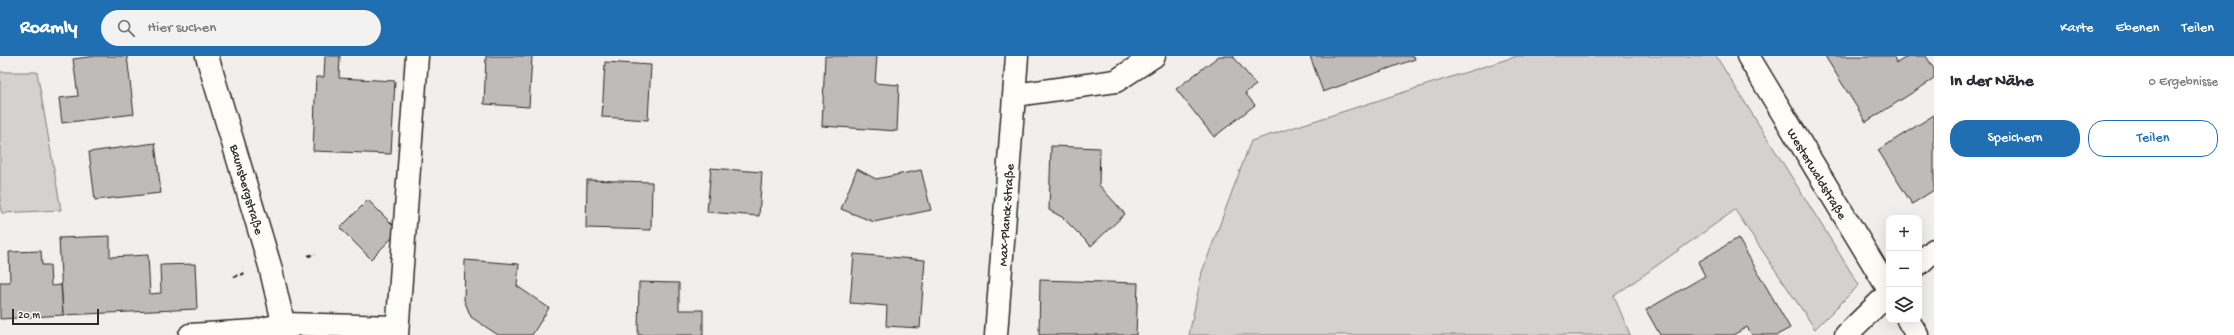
<!DOCTYPE html>
<html lang="de">
<head>
<meta charset="utf-8">
<style>
	body { margin:0; font-family:"Gochi Hand",sans-serif; background:#f2f2f3; color:#2b2b33 }
	.controls { position:absolute; right:12px; bottom:12px; display:grid; overflow:hidden; border-radius:8px; box-shadow:0 4px 16px #0002 }
	.controls button { width:36px; height:36px; display:grid; place-items:center; padding:0; border:0; border-bottom:1px solid #e1e1e2; background:#fff; color:#2b2b33; font:20px sans-serif }
	.scale { position:absolute; left:12px; bottom:10px; width:87px; box-sizing:border-box; padding-left:4px; border:2px solid #2b2b2b; border-top:0; font-size:11px; line-height:14px; white-space:nowrap; color:#2b2b2b; -webkit-text-stroke:3px #fdfcf7; paint-order:stroke }
	.list { margin:0; padding:0; list-style:none }
	h2 { display:flex; justify-content:space-between; align-items:center; height:52px; margin:0; padding:0 16px; font-size:17px }
	h2 small { font-size:13px; font-weight:400; color:#7c7c81 }
	.actions { display:flex; gap:8px; padding:12px 16px }
	.actions a { flex:1; padding:9px 0; border:1px solid #1f6fb2; border-radius:16px; text-align:center; font-size:14px; color:#1f6fb2 }
	.actions .main { background:#1f6fb2; color:#fff }
	.icon { flex:none; width:22px; height:22px; fill:none; stroke:currentColor; stroke-width:2; stroke-linecap:round; stroke-linejoin:round }
	.map { position:relative; flex:none; width:1934px; height:279px; overflow:hidden }
	header { display:flex; align-items:center; gap:24px; box-sizing:border-box; height:56px; padding:0 20px; background:#1f6fb2; color:#fff }
	header strong { font-size:19px }
	nav { display:flex; gap:22px; margin-inline-start:auto; font-size:14px }
	.search { width:280px; height:36px; background:#f2f2f3; display:flex; align-items:center; gap:10px; box-sizing:border-box; padding:0 14px; border-radius:22px; color:#7c7c81; font-size:15px }
	main { display:flex }
	aside { flex:1; background:#fff }
	.map>svg:first-child { display:block }
	.green { fill:#d3d2cf; stroke:#7f7e7d }
	.building { fill:#bdbcb8; stroke:#2b2b2b }
	.lines { fill:none; stroke-linecap:round; stroke-linejoin:round }
	.minor-casing { stroke:#2b2b2b; stroke-width:25 }
	.major-casing { stroke:#2b2b2b; stroke-width:25 }
	.path { stroke:#2b2b2b; stroke-width:2.5; stroke-dasharray:4 3; stroke-linecap:butt }
	.minor { stroke:#fdfcf7; stroke-width:22 }
	.major { stroke:#fdfcf7; stroke-width:22 }
	.labels { text-anchor:middle; stroke-width:3.5; stroke-linejoin:round; paint-order:stroke }
	.street-label { font-size:13px; fill:#2b2b2b; stroke:#fdfcf7 }
</style>
</head>
<body>
<header>
<strong>Roamly</strong>
<div class="search"><svg class="icon" aria-label="search" viewBox="0 0 24 24"><circle cx="10" cy="10" r="6"/><path d="M15 15l6 6"/></svg>Hier suchen</div>
<nav><a>Karte</a><a>Ebenen</a><a>Teilen</a></nav>
</header>
<main>
<div class="map">
<svg width="1934" height="279" viewBox="0 0 1934 279">
	<rect width="100%" height="100%" fill="#f0efeb"/>
	<filter id="ink" filterUnits="userSpaceOnUse"><feTurbulence type="fractalNoise" baseFrequency=".025" numOctaves="2"/><feDisplacementMap in="SourceGraphic" scale="8" xChannelSelector="R" yChannelSelector="G"/><feConvolveMatrix kernelMatrix="1 2 1 2 8 2 1 2 1" color-interpolation-filters="sRGB"/></filter>
	<g filter="url(#ink)">
		<g class="green">
			<path d="M1517,0H1716L1859,229L1815,273L1735,154L1614,240L1630,279H1189L1202,216L1251,85Z"/>
			<path d="M0,16H37L61,154L2,157L0,151Z"/>
		</g>
		<g class="building">
			<path d="M96,0H127L134,58L62,67L59,42L78,40L73,3Z"/>
			<path d="M325,0H340L339,22L395,25L391,98L313,95L316,21H324Z"/>
			<path d="M486,0H532L529,51L484,48Z"/>
			<path d="M825,0H877L875,27L899,29L897,75L822,70Z"/>
			<path d="M1219,0H1233L1256,29L1245,37L1255,49L1214,81L1176,33Z"/>
			<path d="M1310,0H1414L1415,3L1323,36Z"/>
			<path d="M1825,0H1893L1897,7L1908,0H1926L1934,13V23L1866,66Z"/>
			<path d="M605,6L651,9L648,64L602,61Z"/>
			<path d="M1934,59V134L1912,148L1878,94Z"/>
			<path d="M155,87L161,137L95,144L89,96Z"/>
			<path d="M1051,90L1100,92L1099,129L1125,158L1091,190L1062,161L1049,154Z"/>
			<path d="M711,112L762,116L759,160L707,156Z"/>
			<path d="M857,113L876,123L921,114L931,154L874,166L841,153Z"/>
			<path d="M587,124L652,126L651,174L586,172Z"/>
			<path d="M368,144L399,175L371,203L340,172Z"/>
			<path d="M110,180V201L148,199L150,238L161,237L160,209L195,208L197,253L63,259L59,182Z"/>
			<path d="M1738,182L1790,272L1777,279H1752L1747,271L1733,279H1660L1646,254L1705,220L1698,206Z"/>
			<path d="M41,195L42,209H50L51,230L61,229L63,259L0,263V226H10L9,196Z"/>
			<path d="M854,198L925,204L920,272L886,270L887,250L850,247Z"/>
			<path d="M465,204L519,208L517,230L549,252L532,279H498L471,261L464,244Z"/>
			<path d="M1040,224L1138,227L1136,279H1039Z"/>
			<path d="M639,226L679,227V254H703V279H638Z"/>
		</g>
		<g class="lines">
			<defs>
				<g id="minor">
					<path d="M1748,0L1889,234"/>
					<path d="M1015,39L1116,25L1154,0"/>
					<path d="M1919,208L1934,194"/>
					<path d="M1908,264L1917,279"/>
					<path d="M190,279L255,275L284,268L397,271"/>
					<path d="M397,279L417,0"/>
					<path d="M996,279L1017,0"/>
					<path d="M1846,279L1889,237"/>
				</g>
				<path id="major" d="M207,0L270,210L286,279"/>
			</defs>
			<use href="#minor" class="minor-casing"/>
			<use href="#major" class="major-casing"/>
			<g class="path">
				<path d="M308,200L315,198"/>
				<path d="M234,221L245,217"/>
			</g>
			<use href="#minor" class="minor"/>
			<use href="#major" class="major"/>
		</g>
	</g>
	<g class="labels">
		<g class="street-label">
			<text transform="translate(1818 117) rotate(59)" y="5">Westerwaldstraße</text>
			<text transform="translate(248 133) rotate(74)" y="5">Baunsbergstraße</text>
			<text transform="translate(1005 159) rotate(-86)" y="5">Max-Planck-Straße</text>
		</g>
	</g>
</svg>
<div class="controls">
<button>+</button>
<button>−</button>
<button><svg class="icon" aria-label="layers" viewBox="0 0 24 24"><path d="M12 4l9 5-9 5-9-5zM3 14l9 5 9-5"/></svg></button>
</div>
<div class="scale">20 m</div>
</div>
<aside>
<h2>In der Nähe<small>0 Ergebnisse</small></h2>
<ul class="list">
</ul>
<div class="actions"><a class="main">Speichern</a><a>Teilen</a></div>
</aside>
</main>
</body>
</html>
